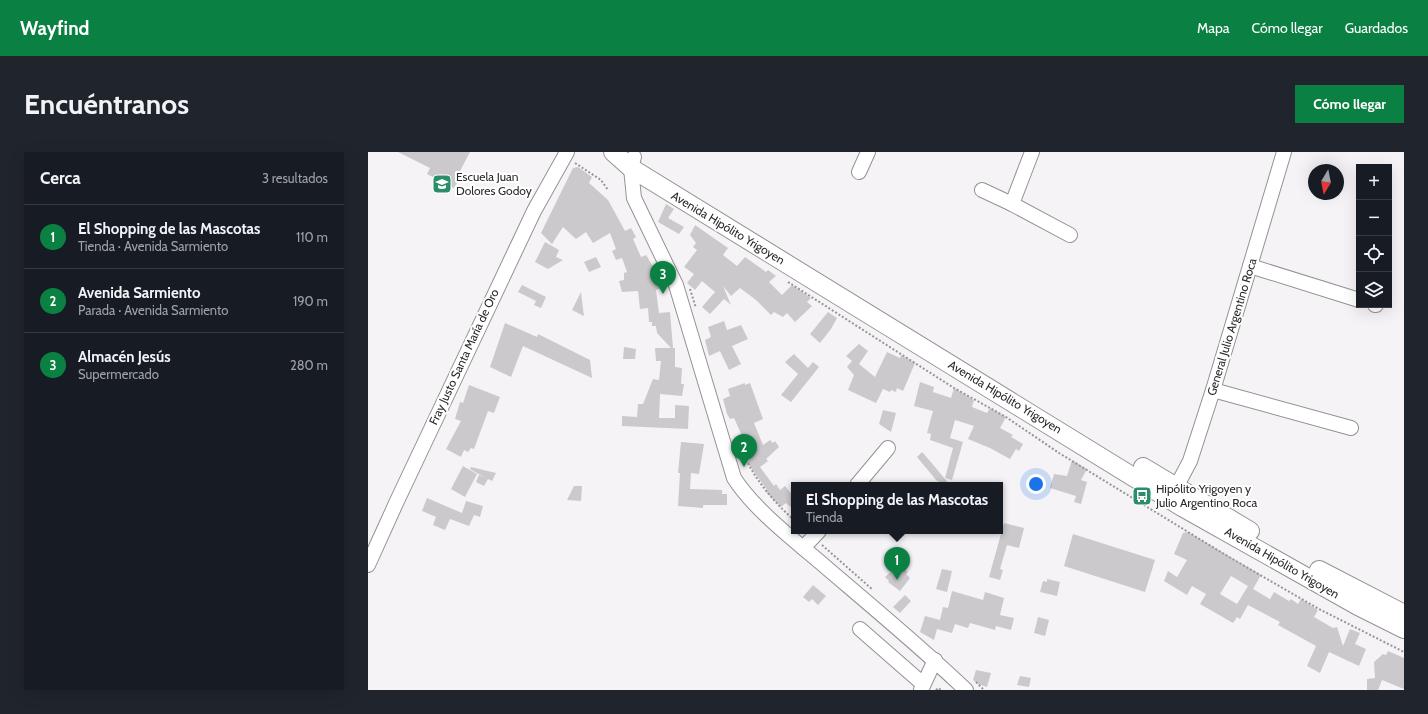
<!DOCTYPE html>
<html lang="es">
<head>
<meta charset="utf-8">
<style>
	body { margin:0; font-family:Cabin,sans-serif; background:#20242c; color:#f1f3f6 }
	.controls { position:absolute; right:12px; top:12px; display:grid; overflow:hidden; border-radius:0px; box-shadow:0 4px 16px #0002 }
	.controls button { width:36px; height:36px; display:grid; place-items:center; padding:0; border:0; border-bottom:1px solid #363941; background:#171b24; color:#f1f3f6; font:20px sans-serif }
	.compass { position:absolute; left:940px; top:12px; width:36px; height:36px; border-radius:50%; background:#171b24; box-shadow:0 4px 16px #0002; rotate:190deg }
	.you { position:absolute; left:668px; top:332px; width:14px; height:14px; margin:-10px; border:3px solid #fff; border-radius:50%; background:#1a73e8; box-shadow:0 0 0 6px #1a73e833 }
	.badge { display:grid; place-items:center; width:26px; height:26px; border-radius:50%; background:#0b8043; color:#fff; font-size:13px; font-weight:700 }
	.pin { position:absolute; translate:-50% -33px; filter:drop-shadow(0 1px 2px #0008) }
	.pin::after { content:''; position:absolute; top:21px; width:14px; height:12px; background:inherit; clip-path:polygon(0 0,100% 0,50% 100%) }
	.popup { position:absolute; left:423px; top:330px; width:212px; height:52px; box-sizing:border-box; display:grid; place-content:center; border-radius:0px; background:#171b24; filter:drop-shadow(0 1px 3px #0005); font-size:13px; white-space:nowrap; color:#9ea1a6 }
	.popup b { font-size:15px; color:#f1f3f6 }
	.popup::after { content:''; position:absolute; left:50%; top:100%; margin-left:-8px; border:8px solid transparent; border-top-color:#171b24 }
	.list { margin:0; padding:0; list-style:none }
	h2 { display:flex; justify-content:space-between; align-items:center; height:52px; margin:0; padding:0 16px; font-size:17px }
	h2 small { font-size:13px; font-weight:400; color:#9ea1a6 }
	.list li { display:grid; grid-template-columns:26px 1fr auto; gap:12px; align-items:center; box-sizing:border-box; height:64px; padding:0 16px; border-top:1px solid #363941 }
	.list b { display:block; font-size:15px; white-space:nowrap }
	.list p { margin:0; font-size:13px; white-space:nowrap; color:#9ea1a6 }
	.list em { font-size:13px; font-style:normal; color:#9ea1a6 }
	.icon { flex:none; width:22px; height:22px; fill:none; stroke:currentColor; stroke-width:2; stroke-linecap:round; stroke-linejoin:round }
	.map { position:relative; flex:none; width:1036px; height:538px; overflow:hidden; border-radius:0px }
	header { display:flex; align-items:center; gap:24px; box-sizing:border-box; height:56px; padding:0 20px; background:#0b8043; color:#fff }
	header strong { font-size:19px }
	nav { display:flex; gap:22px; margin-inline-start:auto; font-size:14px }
	.intro { display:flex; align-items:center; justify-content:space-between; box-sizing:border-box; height:96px; padding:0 24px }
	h1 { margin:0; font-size:28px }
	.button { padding:10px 18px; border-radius:0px; background:#0b8043; color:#fff; font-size:14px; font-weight:700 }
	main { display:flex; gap:24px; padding:0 24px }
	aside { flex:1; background:#171b24; border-radius:0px; box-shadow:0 4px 16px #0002 }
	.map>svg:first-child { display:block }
	.building { fill:#cbc9cb; fill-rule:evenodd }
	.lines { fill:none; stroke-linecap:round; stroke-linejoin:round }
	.minor-casing { stroke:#949294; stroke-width:16 }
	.major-casing { stroke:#949294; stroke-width:20 }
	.path { stroke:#979597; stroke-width:2; stroke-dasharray:2 2; stroke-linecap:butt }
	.minor { stroke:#fff; stroke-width:14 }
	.major { stroke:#fff; stroke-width:18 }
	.labels { text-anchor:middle; stroke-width:4; stroke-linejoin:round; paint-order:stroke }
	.poi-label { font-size:12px; fill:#2c2b2c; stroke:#fff; text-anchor:start }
	.street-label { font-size:12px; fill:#2c2b2c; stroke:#fff }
</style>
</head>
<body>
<header>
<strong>Wayfind</strong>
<nav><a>Mapa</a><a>Cómo llegar</a><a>Guardados</a></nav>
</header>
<div class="intro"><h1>Encuéntranos</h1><a class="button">Cómo llegar</a></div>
<main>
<aside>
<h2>Cerca<small>3 resultados</small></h2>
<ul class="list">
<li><span class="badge">1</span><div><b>El Shopping de las Mascotas</b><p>Tienda · Avenida Sarmiento</p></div><em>110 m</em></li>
<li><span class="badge">2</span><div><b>Avenida Sarmiento</b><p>Parada · Avenida Sarmiento</p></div><em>190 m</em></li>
<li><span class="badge">3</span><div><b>Almacén Jesús</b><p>Supermercado</p></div><em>280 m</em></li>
</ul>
</aside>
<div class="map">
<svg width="1036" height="538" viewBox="0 0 1036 538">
	<rect width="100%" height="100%" fill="#f6f3f6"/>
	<g class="building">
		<path d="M30,0H102L92,19L95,20L86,36L59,22L62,16Z"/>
		<path d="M210,15L224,25L221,31L240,48L257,79L263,76L268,85L265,87L273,105L278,103L289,121L293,120L298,134L288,138L291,161L302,160L305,196H307V215L314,216L313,232H316L314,244L292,242L291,266H307V253L321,254L320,277L254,274V264L269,265L270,252H275L285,227L291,228L293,209H288L287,196H303L289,181L288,174H284V170H281L280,156L272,157L270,139L254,140L251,129L256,128V121L259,120L254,106L248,108L244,99L248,97L242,81L225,91L218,80L208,87L195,75L184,92L173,81L205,16Z"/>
		<path d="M298,52L306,57L300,66L316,75L311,82L290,70Z"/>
		<path d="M327,73L360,96L355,103L369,114L377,105L398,120L400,118L408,124L401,130L414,143L424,133L443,146L439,150L444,154L427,170L419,161L415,165L406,160L403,163L388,148L372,136L363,144L355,134L363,153L356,147L342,162L334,155L347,140L334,129L327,138L319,131L326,122L316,115L329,98L325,95L328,91L322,83Z"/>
		<path d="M177,90L191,98L188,105L195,108L180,117L167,110Z"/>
		<path d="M228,105L233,115L221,120L216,110Z"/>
		<path d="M154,133L178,145L173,156L166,153L168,149L150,140Z"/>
		<path d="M213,140L215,157L216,164L204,158Z"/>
		<path d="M460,160L469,166L463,177L452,191L442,182Z"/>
		<path d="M356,169L359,178L373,173L380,187L364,194L373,212L361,218L352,199L341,204L337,188L343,185L340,175Z"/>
		<path d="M137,171L169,185L170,182L222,208L224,226L155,194L143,225L122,215Z"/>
		<path d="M491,192L500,199L491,212L507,225L519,200L532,206L533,203L547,211L535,239L529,236L528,240L523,238L522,240L515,237L508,251L480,238L486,223L479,215L484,209L478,204Z"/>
		<path d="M256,195L268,197L267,207H255Z"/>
		<path d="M426,202L440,216L445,210L451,215L423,250L413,243L430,222L417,210Z"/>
		<path d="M552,230L566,235L565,240L583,246L586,236L606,248L604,255L619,261L622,256L638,265L632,276L645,283L643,285L655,292L651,299L648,297L642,307L622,296L600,287L606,274L587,268L582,286L595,290L584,328L577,326L585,296L562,288L563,282L559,281L565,259L546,254Z"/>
		<path d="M377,231V233L382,231L395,267L386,271L395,293L402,288L405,291L407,289L411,295L398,307L400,309L392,315L406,334L408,332L412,338L417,334L426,345V358L418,351L413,355L397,339L399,338L379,310L381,309L374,298L379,295L366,266L362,267L359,262L355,247L362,244L360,237Z"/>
		<path d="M101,233L132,245L126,261L120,259L106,297L103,296L100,300L96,298L93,305L78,297L93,269L87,267L92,250L95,251Z"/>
		<path d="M515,258L528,261L523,280L511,272Z"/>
		<path d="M313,290L336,292L331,322L323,321L322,337L354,338V342H359V353H335V356L310,354L312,321H310Z"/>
		<path d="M554,300L562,309L582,333L569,329L549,305Z"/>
		<path d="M704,308L719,317L713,328L719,330L713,352L706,350L708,344L682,336L686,322L699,324Z"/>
		<path d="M95,314L109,322L97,345L83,337Z"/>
		<path d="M103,315L128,321L124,329L120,327L116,334L108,330L111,323L117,326L102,317Z"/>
		<path d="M206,334H214L213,349L199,348Z"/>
		<path d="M59,346L94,361L98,349L115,354L112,365L106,363L101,374L82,367L77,378L65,373L68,365L54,359Z"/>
		<path d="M636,371L656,376L651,396L639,393L632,417L635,418L632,428L621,425Z"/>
		<path d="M820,380L893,423L885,437L902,447L906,440L921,449L923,447L930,452L933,447L950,458L946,465L965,476L969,475L975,494L982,477L992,481L987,492L998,497L991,514L961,500L952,521L939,514L948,494L910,473L912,470L880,453L872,467L869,465L865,471L832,452L838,442L824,434L819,443L796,429L800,419L809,425L819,408L806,402L815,381ZM863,424L880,434L869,452L852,442Z"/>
		<path d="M705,382L787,408L777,440L696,414Z"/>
		<path d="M530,413L540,420L538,422L542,426L532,439L520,430L521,429L517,425Z"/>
		<path d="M574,417L584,419L579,440L568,437Z"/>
		<path d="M679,427L692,430L689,444L672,440L675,429L679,430Z"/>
		<path d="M445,433L458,444L450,453L444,447L441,450L435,445Z"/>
		<path d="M584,439L615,448L617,440L636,446L632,463L646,466L643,478L628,474L627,478L602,471L600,476L587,472L584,481L569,477L566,488L552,480L557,464L572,468L575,455L580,456Z"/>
		<path d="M537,443L543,449L532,461L525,455Z"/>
		<path d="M670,465L681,468L677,484L666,481Z"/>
		<path d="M1020,499L1036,506V537L1014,528L1010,538H999V527L1007,526L1006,510L1015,502L1018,503Z"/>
		<path d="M608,518L623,521L619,535L610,532L605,528Z"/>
		<path d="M652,524L663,526L661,535L649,533Z"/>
	</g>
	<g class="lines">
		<defs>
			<g id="minor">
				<path d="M266,5L263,16L266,46L308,133L366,326C387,359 430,391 460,417C507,457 554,496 598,538"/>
				<path d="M491,20L500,0"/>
				<path d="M614,38L644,52L702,83"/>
				<path d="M644,52L664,0"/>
				<path d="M882,114L991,148"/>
				<path d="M1007,153H1008"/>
				<path d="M845,238L983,276"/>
				<path d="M489,333L520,296"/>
				<path d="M804,343L822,309L845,238L916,0"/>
				<path d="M435,396L451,379"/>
				<path d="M0,413L29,349L166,59L199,0"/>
				<path d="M492,477L555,532"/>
				<path d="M553,538L567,508"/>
			</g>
			<g id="major">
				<path d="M245,0L263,16L814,355L990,454L1036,477"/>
				<path d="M775,315L882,379"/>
				<path d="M951,418L1036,462"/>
			</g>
		</defs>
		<use href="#minor" class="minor-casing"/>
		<use href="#major" class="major-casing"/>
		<g class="path">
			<path d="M207,11L233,28L240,38"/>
			<path d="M420,130L586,236L638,265L691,301L856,402L951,457L1036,500"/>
			<path d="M322,137L328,156"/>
			<path d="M368,286C381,319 400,345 426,368"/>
			<path d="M454,393L505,438"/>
			<path d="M608,530L616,538"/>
			<path d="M568,538L570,536L573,538"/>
		</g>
		<use href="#minor" class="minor"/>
		<use href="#major" class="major"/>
	</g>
	<defs>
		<symbol id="school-square" viewBox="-11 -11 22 22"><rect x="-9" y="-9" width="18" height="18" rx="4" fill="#2a8e6a" stroke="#fff"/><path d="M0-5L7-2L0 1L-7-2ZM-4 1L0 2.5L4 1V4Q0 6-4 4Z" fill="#fff"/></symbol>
		<symbol id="bus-square" viewBox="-11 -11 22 22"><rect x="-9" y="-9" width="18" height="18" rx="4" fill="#2a8e6a" stroke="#fff"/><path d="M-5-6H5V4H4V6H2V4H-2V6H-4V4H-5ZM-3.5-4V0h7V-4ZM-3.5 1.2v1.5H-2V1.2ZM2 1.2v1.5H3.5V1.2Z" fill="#fff"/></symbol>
	</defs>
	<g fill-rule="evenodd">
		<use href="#school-square" x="63" y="21" width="22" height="22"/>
		<use href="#bus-square" x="763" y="333" width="22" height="22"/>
	</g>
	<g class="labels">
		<g class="poi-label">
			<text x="88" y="29">Escuela Juan<tspan x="88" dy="14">Dolores Godoy</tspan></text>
			<text x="788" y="341">Hipólito Yrigoyen y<tspan x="788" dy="14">Julio Argentino Roca</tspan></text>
		</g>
		<g class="street-label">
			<text transform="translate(360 76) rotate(31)" y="4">Avenida Hipólito Yrigoyen</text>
			<text transform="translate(864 175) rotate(-73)" y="4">General Julio Argentino Roca</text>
			<text transform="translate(96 205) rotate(-65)" y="4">Fray Justo Santa María de Oro</text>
			<text transform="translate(637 245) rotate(31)" y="4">Avenida Hipólito Yrigoyen</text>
			<text transform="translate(914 411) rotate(30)" y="4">Avenida Hipólito Yrigoyen</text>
		</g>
	</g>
</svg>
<div class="controls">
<button>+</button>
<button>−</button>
<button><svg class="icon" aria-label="locate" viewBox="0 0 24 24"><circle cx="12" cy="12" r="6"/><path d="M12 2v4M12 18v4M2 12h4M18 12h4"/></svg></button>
<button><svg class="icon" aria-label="layers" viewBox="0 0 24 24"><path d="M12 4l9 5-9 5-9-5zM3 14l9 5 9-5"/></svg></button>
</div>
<svg class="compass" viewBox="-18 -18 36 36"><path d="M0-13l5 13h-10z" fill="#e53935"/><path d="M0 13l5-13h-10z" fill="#9ea1a6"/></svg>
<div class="you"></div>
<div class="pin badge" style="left:529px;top:428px">1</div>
<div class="popup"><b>El Shopping de las Mascotas</b>Tienda</div>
<div class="pin badge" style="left:376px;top:315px">2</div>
<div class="pin badge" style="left:295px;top:142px">3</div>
</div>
</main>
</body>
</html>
